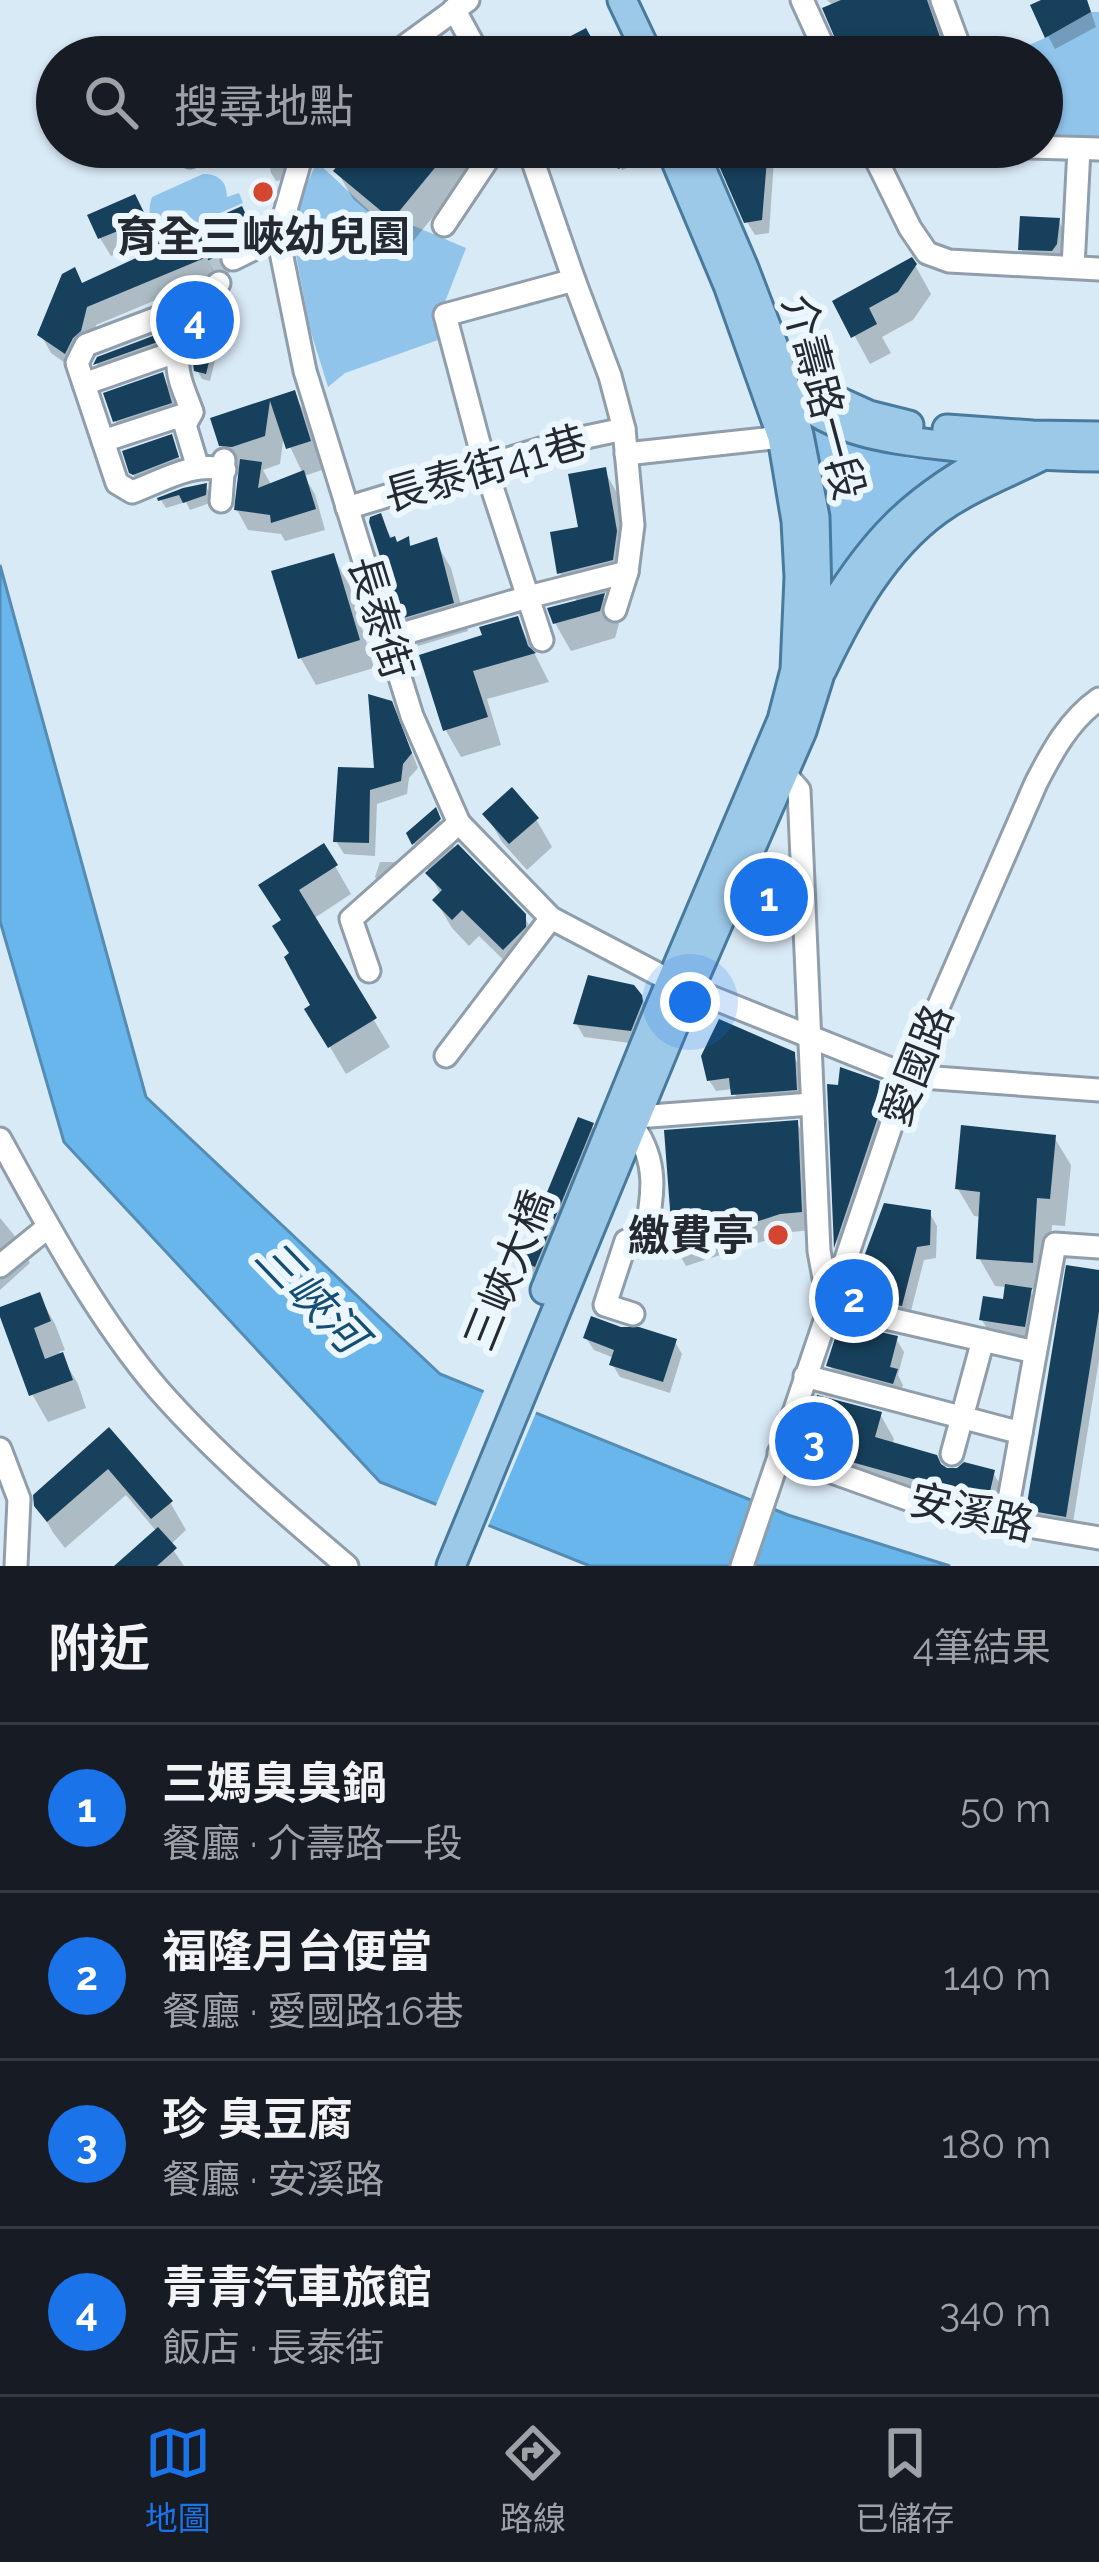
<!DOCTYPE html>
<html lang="zh-TW">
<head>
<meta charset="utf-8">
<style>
	body { margin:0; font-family:Raleway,"Noto Sans TC",sans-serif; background:#242831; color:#f1f3f6 }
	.you { position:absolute; left:690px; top:1002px; width:42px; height:42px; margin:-30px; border:9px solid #fff; border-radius:50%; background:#1a73e8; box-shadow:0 0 0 18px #1a73e833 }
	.badge { display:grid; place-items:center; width:78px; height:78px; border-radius:50%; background:#1a73e8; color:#fff; font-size:39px; font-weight:700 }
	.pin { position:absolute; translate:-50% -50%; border:6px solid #fff; box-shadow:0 3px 12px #0006 }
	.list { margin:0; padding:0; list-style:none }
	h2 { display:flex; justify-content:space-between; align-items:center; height:156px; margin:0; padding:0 48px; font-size:51px }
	h2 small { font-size:39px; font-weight:400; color:#9ea1a6 }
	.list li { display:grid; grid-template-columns:78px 1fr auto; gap:36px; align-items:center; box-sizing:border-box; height:168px; padding:0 48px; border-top:3px solid #363941 }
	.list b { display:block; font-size:45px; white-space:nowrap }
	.list p { margin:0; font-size:39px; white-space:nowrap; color:#9ea1a6 }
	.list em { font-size:39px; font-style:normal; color:#9ea1a6 }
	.icon { flex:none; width:66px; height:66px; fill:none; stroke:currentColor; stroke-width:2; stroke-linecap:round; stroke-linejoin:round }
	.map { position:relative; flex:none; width:1099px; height:1566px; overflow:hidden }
	.search { position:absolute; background:#171b24; box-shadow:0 3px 9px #0004; left:36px; right:36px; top:36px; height:132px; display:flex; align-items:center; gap:30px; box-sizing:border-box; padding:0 42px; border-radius:66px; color:#9ea1a6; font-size:45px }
	.sheet { height:828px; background:#171b24 }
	nav { display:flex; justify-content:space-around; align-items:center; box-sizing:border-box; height:168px; border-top:3px solid #363941; background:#171b24; font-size:33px; color:#9ea1a6 }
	nav a { display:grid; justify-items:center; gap:6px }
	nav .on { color:#1a73e8 }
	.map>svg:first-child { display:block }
	.green { fill:#90c4eb }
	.water { fill:#69b6ed; stroke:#548cb4; stroke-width:3 }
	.pier { fill:#d9eaf7 }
	.shadow { fill:#0003; fill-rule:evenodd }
	.building { fill:#17405c }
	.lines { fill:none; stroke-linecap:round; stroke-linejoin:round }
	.minor-tunnel { stroke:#b5c4cf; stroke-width:21; stroke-dasharray:21 10; stroke-linecap:butt }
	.minor-casing { stroke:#8f9eaa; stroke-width:27 }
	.major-casing { stroke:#487a9e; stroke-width:33 }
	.minor { stroke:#fff; stroke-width:21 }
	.major { stroke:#9dc9e9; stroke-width:27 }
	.poi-dot { fill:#d34731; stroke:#ecf6fe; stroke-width:4.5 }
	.labels { text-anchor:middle; stroke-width:12; stroke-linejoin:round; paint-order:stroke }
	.poi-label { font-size:42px; font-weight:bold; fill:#242a2f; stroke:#ecf6fe }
	.street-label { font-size:42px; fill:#242a2f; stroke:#ecf6fe }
	.water-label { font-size:45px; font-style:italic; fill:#144e72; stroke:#ecf6fe }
</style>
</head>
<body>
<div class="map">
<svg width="1099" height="1566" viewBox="0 0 1099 1566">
	<rect width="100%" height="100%" fill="#d9eaf7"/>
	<g class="green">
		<path d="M1091,12H1099V138L1042,140V57H1001L1045,38Z"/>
		<path d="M317,162L392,232L407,223L466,248L436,325L441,339L345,373L328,387L310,329L293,239L301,196Z"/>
		<path d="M203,174C218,174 227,181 227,197L239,193L243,203L160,239L155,228L159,226C148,219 148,209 152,197Z"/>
		<path d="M802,414L868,449L913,459H971L900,500L865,537L826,593Z"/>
	</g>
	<path class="water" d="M0,565L146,1097L440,1374L788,1515L950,1566H590L380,1482L64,1142L0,921Z"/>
	<path class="pier" d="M486,1386L538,1408L486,1531L434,1510Z"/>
	<g class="shadow">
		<path d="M827,0H933L943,25L942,36L950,57H845L834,6Z"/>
		<path d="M1048,0H1087L1096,27L1055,49L1048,36Z"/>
		<path d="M357,147H458L471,171L409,246L353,199L337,171Z"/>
		<path d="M613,147H646L651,159L622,170Z"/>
		<path d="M766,148L774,161L769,233L755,235L747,222Z"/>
		<path d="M282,151L289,167L285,180L276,181L271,173L267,154Z"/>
		<path d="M134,198L159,246L251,228L261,251L231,268L227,279L229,286L226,287L218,274L96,325L90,349L75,370L51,353L41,335L83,286L140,259L134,246L111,256L100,238Z"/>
		<path d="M1058,220L1074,248L1072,273L1068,278L1038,277L1021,249Z"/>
		<path d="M915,265L931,294L913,320L882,337L891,353L870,364L836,302Z"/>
		<path d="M217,323L222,332L210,381L202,379L197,370Z"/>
		<path d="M165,335L172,347L104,377L97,365L99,359Z"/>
		<path d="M162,376L170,389L178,416L123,434L115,421Z"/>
		<path d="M294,394L310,422L325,469L304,476L315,494L325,530L285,541L281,534L248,530L237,510L241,474L238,473L222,445L214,420ZM284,434L303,474L272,486L263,470L280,464Z"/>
		<path d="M171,438L185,471L141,487L132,472Z"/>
		<path d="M604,470L620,498L628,588L602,594L619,624L615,638L571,651L555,623L578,603L560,573Z"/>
		<path d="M206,486L210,494V503L190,510L186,502L166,508L161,500Z"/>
		<path d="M379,517L396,545L408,540L412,548L435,541L451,568L468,631L418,646L402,618Z"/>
		<path d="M333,556L349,584L374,668L316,685L300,657Z"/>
		<path d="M517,619L549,682L487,699L501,745L461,757L445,729L486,638Z"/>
		<path d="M398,718L418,768L409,778L407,794L377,804L375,856L344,854L336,841L377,771Z"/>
		<path d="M435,812L461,860L524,916L540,945V955L520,976L479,936L469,946L452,928L436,901L441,895L409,834Z"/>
		<path d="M486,814L536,819L552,847L527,870L502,842Z"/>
		<path d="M380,862H395L399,868L380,885L375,877Z"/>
		<path d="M335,866L351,894L313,919L390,1047L346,1074L308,1010L314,1006L293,955L284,922L262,886Z"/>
		<path d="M786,888L791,897L792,910L788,920L770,912L765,904Z"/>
		<path d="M640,996L649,1011L638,1044L584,1037L576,1023Z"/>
		<path d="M793,1055L800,1067L802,1101L740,1106L733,1089L716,1091L709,1080Z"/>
		<path d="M878,1084L884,1094L882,1104L886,1110L840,1253L837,1247L830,1087Z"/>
		<path d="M797,1123L807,1142L811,1230L792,1232L686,1266L676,1248Z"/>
		<path d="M591,1125L608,1153L539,1288L523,1260Z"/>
		<path d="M1054,1137L1071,1165L1065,1226L1052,1225L1047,1290L1029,1289L1046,1319L1040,1354L998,1347L982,1320L1005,1302L1007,1287L995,1286L979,1258L982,1217L974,1216L958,1189Z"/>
		<path d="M929,1212L937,1226L936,1258L924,1260L909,1319L861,1307L853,1294Z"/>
		<path d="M0,1218L14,1235L30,1263L0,1290Z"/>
		<path d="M1099,1274V1360L1072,1529L1036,1523L1029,1510Z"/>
		<path d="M39,1296L55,1324L65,1350L59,1352L78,1384L86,1408L48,1422L32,1394L1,1310Z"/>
		<path d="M586,1338L675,1342L682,1354L670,1393L620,1377L612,1364L614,1358L594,1350Z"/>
		<path d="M896,1339L904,1352L898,1375L903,1385L900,1396L838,1379L830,1366Z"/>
		<path d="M880,1414L894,1439L892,1445L942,1468L993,1473L1008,1497L1001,1523L818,1469L804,1445Z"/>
		<path d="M108,1431L170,1502L186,1530L170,1545L184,1566H119L157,1532L126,1495L65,1548L54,1534L37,1505Z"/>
	</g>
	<g class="building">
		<path d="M841,0H927L947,57H843L822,8Z"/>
		<path d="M1041,0H1087L1091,12L1045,38L1030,5Z"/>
		<path d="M586,28L602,57H531Z"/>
		<path d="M353,147H452L392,220L333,171Z"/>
		<path d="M610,147H652L654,155L618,169Z"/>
		<path d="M761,147H768L762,220L744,223L720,168L738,161L747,152Z"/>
		<path d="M135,194L159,243L242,206L254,232L221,250L218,259L222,268L213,270L207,257L87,307L81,331L73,338L65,354L37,335L62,274L75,267L82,283L136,258L123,229L98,239L87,215Z"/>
		<path d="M1020,216L1060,218L1057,244L1052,251L1018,250Z"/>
		<path d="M912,257L917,264L898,292L869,308L877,324L851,338L832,301Z"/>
		<path d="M208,318L219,321L206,374L194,371L193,363L196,344Z"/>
		<path d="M166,331V339L93,365L97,357Z"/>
		<path d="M163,372L172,403L113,422L103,393Z"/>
		<path d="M295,390L311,441L286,449L270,401L265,436L232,447L219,446L210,418Z"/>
		<path d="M172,434L179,457L133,475L129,473L122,451Z"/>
		<path d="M240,459L262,462L258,488L304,470L316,509L271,523L270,515L234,510Z"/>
		<path d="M606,467L617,531L613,560L557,574L550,532L578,527L568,474Z"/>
		<path d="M207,483L206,495L183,503L179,495L158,501L157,498L183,488Z"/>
		<path d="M381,513L390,538L395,536L397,542L409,536L410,546L437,537L454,603L400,619L369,522L370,517Z"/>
		<path d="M334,553L360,640L298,659L271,571Z"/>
		<path d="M605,593L600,611L553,624L547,608Z"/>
		<path d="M518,616L528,646L536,653L473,671L488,717L443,731L419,655L482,635L479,627Z"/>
		<path d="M368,694L392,701L412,753L403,764L401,781L370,790L369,843L333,842L338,767L374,768Z"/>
		<path d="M512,787L539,818L509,844L482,814Z"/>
		<path d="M436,807L441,819L412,845L406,833Z"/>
		<path d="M324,843L338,865L299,890L377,1018L328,1048L304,1009L310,1005L284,957L289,953L272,926L281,920L258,885Z"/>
		<path d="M458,844L526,914V927L503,950L462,910L452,920L432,900L442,890L425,873Z"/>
		<path d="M772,879L788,885L789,900L783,913L761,904Z"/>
		<path d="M588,975L634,985L642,995L643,1001L631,1031L573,1024Z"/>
		<path d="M719,1019L795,1052L797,1090L731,1095L729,1078L707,1081L701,1056Z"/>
		<path d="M840,1067L880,1081L877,1098L882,1097L880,1111L834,1248L827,1084L838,1085Z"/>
		<path d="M578,1117L594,1123L535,1267L519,1260Z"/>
		<path d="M798,1120L802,1212L780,1214L673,1249L664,1130Z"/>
		<path d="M961,1125L1056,1135L1050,1199L1037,1198L1033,1263L976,1259L980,1192L955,1189Z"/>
		<path d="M884,1203L931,1210L930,1245L917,1247L902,1306L850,1294Z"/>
		<path d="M1066,1265L1099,1270V1311L1066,1517L1026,1510Z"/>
		<path d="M1005,1284L1032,1288L1025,1327L979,1320L983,1296L1003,1299Z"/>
		<path d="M40,1292L51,1321L34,1328L45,1359L63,1352L73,1380L29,1396L0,1317V1307Z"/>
		<path d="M591,1316L621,1327H639L677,1339L663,1382L609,1365L614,1350L583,1338Z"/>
		<path d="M840,1323L898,1336L890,1367L898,1369L893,1384L826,1366Z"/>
		<path d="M817,1395L882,1412L875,1437L937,1455L941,1464L947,1468H957L964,1462L995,1470L988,1500L848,1461L801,1445Z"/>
		<path d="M109,1427L173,1501L151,1519L108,1469L47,1522L34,1506L33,1495Z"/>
		<path d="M158,1527L177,1548L157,1566H114Z"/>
	</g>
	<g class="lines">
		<path class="minor-tunnel" d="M213,270L233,259"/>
		<defs>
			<g id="minor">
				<path d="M802,0L828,57"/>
				<path d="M942,0L963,57"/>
				<path d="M454,9L480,57"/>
				<path d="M243,50L245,57"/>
				<path d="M191,57L203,51L209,57"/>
				<path d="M390,57L468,0"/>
				<path d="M180,147L190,156"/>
				<path d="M304,147L278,237L305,371L412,716L459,823L551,918L671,981L908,1076L1099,1090"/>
				<path d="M528,147L574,280L610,376L624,429L633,525L627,572L615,610"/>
				<path d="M870,147L910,228L927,253L949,261L1099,269"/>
				<path d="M1030,147L1099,149"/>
				<path d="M698,160L733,147"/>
				<path d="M444,225L496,147"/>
				<path d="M233,259L278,237"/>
				<path d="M1073,267L1079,149"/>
				<path d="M200,302L86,345L77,363L117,483L132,492C160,482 195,460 225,470"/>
				<path d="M84,384L181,350"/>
				<path d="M103,441L192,412"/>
				<path d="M626,454L782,437"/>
				<path d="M198,468L185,425L192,412C187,397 177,378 178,363C178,333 196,301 219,283"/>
				<path d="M221,501L224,460"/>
				<path d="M347,508L567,441L624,429"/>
				<path d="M388,638L528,597L627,572"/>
				<path d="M542,640L485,466L445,315L574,280"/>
				<path d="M784,773L799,790L819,1251L829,1305L1035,1352"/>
				<path d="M369,971L351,919L459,823"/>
				<path d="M446,1056L551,918"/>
				<path d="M637,1117L811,1104"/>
				<path d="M0,1139C45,1221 97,1318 158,1389C215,1454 282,1511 347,1566"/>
				<path d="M0,1266L48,1227"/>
				<path d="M633,1314L605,1305L626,1241L645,1237C653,1194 659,1163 633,1126"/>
				<path d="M805,1376L1021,1433"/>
				<path d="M0,1449L19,1499L16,1566"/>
				<path d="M779,1453L919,1503L1005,1522L1099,1538"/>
				<path d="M952,1454L983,1340"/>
				<path d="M1005,1522L1055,1244L1099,1247"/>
				<path d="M742,1566L908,1076L1036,783C1052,752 1069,720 1099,699"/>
			</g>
			<g id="major">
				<path d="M622,0L649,57"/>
				<path d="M782,385C831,436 892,439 957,447C1005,453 1051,457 1099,457"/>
				<path d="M827,396L869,415L909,425"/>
				<path d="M947,429L1033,435L1099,436"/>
				<path d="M819,630C870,542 911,498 1003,451"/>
				<path d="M822,670C850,611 884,549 938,510C969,488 1006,474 1040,457"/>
				<path d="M545,1290L661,1005L782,720L795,670L799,577L796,521L782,437L728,285L670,147"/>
				<path d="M451,1566L679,1013L802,731L819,677L815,517L799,435L774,347L744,268L692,147"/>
			</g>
		</defs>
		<use href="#minor" class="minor-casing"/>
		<use href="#major" class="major-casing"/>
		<use href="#minor" class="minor"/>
		<use href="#major" class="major"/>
	</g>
	<g class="poi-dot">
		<circle cx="263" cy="192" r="12"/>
		<circle cx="778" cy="1235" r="12"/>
	</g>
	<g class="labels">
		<g class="poi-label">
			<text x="263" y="251">育全三峽幼兒園</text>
			<text x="754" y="1250" text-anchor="end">繳費亭</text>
		</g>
		<g class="street-label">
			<text transform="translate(824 397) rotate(75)" y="15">介壽路一段</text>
			<text transform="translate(485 468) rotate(-16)" y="15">長泰街41巷</text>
			<text transform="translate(381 617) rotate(73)" y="15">長泰街</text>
			<text transform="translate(916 1065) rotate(-68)" y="15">愛國路</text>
			<text transform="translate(508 1270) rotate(-68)" y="15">三峽大橋</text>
			<text transform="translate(972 1512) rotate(13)" y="15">安溪路</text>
		</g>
		<g class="water-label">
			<text transform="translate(311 1296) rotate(46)" y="16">三峽河</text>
		</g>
	</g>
</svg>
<div class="you"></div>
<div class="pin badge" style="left:769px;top:897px">1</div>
<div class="pin badge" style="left:854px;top:1298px">2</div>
<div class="pin badge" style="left:814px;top:1441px">3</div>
<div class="pin badge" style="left:195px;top:320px">4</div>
<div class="search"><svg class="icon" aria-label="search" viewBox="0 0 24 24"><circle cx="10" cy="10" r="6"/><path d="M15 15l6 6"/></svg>搜尋地點</div>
</div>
<section class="sheet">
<h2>附近<small>4筆結果</small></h2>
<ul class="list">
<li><span class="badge">1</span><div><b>三媽臭臭鍋</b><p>餐廳 · 介壽路一段</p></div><em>50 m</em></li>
<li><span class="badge">2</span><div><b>福隆月台便當</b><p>餐廳 · 愛國路16巷</p></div><em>140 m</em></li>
<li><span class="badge">3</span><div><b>珍 臭豆腐</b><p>餐廳 · 安溪路</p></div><em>180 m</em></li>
<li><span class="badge">4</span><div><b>青青汽車旅館</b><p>飯店 · 長泰街</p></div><em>340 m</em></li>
</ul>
</section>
<nav>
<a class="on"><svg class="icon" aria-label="map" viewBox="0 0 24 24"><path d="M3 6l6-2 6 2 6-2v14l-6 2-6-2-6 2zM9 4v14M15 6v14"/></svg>地圖</a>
<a><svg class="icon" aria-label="directions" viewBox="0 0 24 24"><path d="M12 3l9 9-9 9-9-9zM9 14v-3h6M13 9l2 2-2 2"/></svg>路線</a>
<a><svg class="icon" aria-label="saved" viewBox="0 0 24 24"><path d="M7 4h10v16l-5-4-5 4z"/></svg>已儲存</a>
</nav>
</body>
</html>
